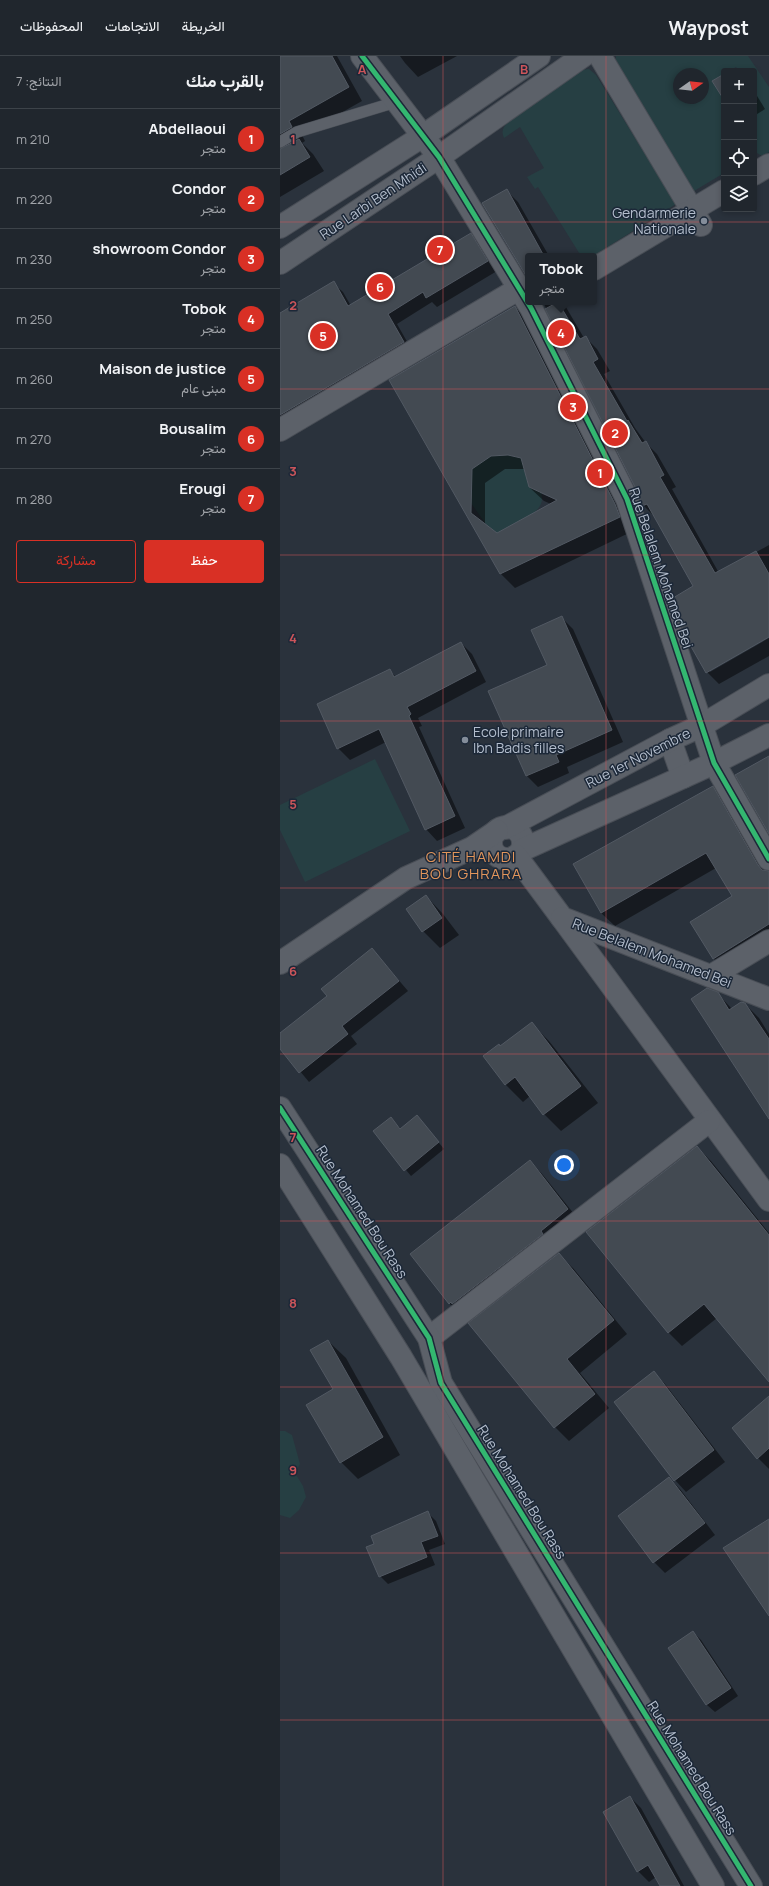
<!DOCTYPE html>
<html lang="ar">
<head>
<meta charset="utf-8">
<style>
	body { margin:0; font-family:Manrope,Vazirmatn,sans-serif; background:#2d3239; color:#f1f3f6; direction:rtl }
	.controls { position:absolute; right:12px; top:12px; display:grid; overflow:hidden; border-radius:4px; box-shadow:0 2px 6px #0003 }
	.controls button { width:36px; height:36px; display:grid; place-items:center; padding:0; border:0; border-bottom:1px solid #3d4349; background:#20262d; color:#f1f3f6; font:20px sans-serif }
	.compass { position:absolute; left:393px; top:12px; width:36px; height:36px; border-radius:50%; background:#20262d; box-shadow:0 2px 6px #0003; rotate:75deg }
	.you { position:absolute; left:284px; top:1109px; width:14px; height:14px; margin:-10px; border:3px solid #fff; border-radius:50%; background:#1a73e8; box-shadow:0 0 0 6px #1a73e833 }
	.badge { display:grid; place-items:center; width:26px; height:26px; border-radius:50%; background:#d93025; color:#fff; font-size:13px; font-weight:700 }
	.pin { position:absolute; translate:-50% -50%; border:2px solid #fff; box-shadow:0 1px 4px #0006 }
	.popup { position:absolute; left:245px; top:197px; width:72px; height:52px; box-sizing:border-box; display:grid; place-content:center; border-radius:4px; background:#20262d; filter:drop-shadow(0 1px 3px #0005); font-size:13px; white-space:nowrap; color:#a2a5aa }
	.popup b { font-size:15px; color:#f1f3f6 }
	.popup::after { content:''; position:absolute; left:50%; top:100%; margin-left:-8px; border:8px solid transparent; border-top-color:#20262d }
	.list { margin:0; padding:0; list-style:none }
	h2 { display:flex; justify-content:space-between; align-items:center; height:52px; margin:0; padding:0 16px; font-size:17px }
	h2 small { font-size:13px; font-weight:400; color:#a2a5aa }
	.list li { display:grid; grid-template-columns:26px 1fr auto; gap:12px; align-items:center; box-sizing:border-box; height:60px; padding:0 16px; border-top:1px solid #3d4349 }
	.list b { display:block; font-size:15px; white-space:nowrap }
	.list p { margin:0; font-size:13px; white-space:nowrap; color:#a2a5aa }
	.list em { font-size:13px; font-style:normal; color:#a2a5aa }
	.actions { display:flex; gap:8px; padding:12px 16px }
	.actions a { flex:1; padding:9px 0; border:1px solid #d93025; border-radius:4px; text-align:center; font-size:14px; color:#d93025 }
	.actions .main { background:#d93025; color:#fff }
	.icon { flex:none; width:22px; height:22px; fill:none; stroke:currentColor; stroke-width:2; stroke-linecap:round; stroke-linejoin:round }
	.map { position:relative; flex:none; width:489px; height:1830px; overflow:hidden; direction:ltr }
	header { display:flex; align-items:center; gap:24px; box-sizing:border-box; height:56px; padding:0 20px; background:#20262d; border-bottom:1px solid #3d4349 }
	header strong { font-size:19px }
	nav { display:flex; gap:22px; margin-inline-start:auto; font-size:14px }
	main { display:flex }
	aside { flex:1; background:#20262d }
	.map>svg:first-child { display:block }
	.green { fill:#263f43; fill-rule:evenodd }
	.shadow { fill:#0007; fill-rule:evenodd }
	.building { fill:#434a52; stroke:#525963; fill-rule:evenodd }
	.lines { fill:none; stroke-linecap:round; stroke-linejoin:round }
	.service-casing { stroke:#494e56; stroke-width:12 }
	.minor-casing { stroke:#494e56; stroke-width:24 }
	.tertiary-casing { stroke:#494e56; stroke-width:24 }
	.service { stroke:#5c6169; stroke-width:11 }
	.minor { stroke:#5c6169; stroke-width:22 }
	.tertiary { stroke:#5c6169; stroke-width:22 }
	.cycleway-casing { stroke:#1c2838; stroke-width:8 }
	.cycleway { stroke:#33b770; stroke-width:5 }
	.grid { fill:none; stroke:#cc555a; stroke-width:1; stroke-opacity:0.55 }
	.poi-dot { fill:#848d9a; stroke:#1c2838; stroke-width:1.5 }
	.labels { text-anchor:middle; stroke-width:3; stroke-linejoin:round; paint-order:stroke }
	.street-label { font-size:14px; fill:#b4becd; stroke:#1c2838 }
	.poi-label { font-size:14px; fill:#b4becd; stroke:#1c2838; text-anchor:end }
	.neighbourhood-label { font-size:15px; letter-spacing:1px; fill:#e1955b; stroke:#1c2838 }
	.grid-label { font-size:13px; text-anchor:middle; font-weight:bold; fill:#cc555a; stroke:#1c2838; stroke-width:3; stroke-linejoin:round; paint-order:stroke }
</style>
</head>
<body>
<header>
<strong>Waypost</strong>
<nav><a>الخريطة</a><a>الاتجاهات</a><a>المحفوظات</a></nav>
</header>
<main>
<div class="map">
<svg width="489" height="1830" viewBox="0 0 489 1830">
	<rect width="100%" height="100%" fill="#2a323c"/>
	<g class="green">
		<path d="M336,0H468L489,31V96L482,100L477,97L474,99V48L478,45L474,38V15H459L456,11L449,15H444V18L432,25L444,44V117L414,135L336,4ZM399,18H423V42H399Z"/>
		<path d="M309,13L316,19L396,148L313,200H301L258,131L255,133L247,121L264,112L240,71L224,82C221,75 223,71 228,66L301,14Z"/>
		<path d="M228,399L241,402L249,431L261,437C269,457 231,470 217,477L206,468L191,447L192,413L211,400Z"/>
		<path d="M95,703L130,775L25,826L0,774V749Z"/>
		<path d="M0,1375H5L12,1379L20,1408L15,1417L23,1430L26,1441L19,1454L10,1462L0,1459Z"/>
	</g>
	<g class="shadow">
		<path d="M0,0H57L82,45L22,79L25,85L22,87L33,98L44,115L0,141Z"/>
		<path d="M120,0H177L138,21L125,7Z"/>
		<path d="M456,12L459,15H451Z"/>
		<path d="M474,35L485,53L474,60Z"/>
		<path d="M226,134L238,146L269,200H248V221Z"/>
		<path d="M190,178L200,188L217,215L157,251L152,246L117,268L133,296L0,375V259L53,227L63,236L71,250Z"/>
		<path d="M263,246H283L304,282L305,281L317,293L330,315L324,318L355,372L366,387L377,398L396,431L392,433L439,517L489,489V580L430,614V616L489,582V600L439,628L427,616L415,530L375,461L363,449L359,437Z"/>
		<path d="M235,251L249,265L353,475L235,532L221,518L110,325ZM225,413H245L249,431L264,445L271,448L217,478L205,469V427ZM260,435L282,445L281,446L260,437Z"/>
		<path d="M282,562L293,573L343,686L287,711L289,717L258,731L247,720L210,635L268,610Z"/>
		<path d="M181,587L192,598L206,626L138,662L142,670L139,671L185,772L157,785L146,773L106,686L70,704L58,692L110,615L116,621Z"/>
		<path d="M432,731L446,745L487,816H489V890L448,916L434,903L412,867L453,841L436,812L335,870L321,857L294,809Z"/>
		<path d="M146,840L163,858L179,879L160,892L143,875Z"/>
		<path d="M92,893L128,935L71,980L77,988L29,1026L0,991V978L48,940Z"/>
		<path d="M437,937L452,953L465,948L479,962L489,978V1061Z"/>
		<path d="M252,968L269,985L318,1047L281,1075L264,1058L250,1040L243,1046L226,1029L205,1000L220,991Z"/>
		<path d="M137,1060L164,1093L131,1120L94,1075L111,1062L121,1073Z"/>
		<path d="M417,1091L431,1105L489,1177V1324L437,1262L402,1290L389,1277L308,1176Z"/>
		<path d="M250,1105L263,1119L302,1168L183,1261L169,1247Z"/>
		<path d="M279,1199L293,1212L347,1278L300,1317L329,1352L289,1385L275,1371Z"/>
		<path d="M48,1285L66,1302L120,1399L78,1423L61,1406Z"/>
		<path d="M374,1317L385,1328L445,1406L406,1436L395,1424L336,1347Z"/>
		<path d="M489,1342V1413L478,1402Z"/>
		<path d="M389,1422L400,1433L435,1479L385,1517L374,1506Z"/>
		<path d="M148,1457L156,1465L165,1488L149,1494L155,1509L108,1528L100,1520L96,1488Z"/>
		<path d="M413,1576L421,1584L458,1640L435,1656L427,1649L389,1593Z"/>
		<path d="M350,1741L361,1752L404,1830H381L376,1821L369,1826L358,1815Z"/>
	</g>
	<g class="building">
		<path d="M0,0H52L69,31L9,65L12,71L0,78Z"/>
		<path d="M444,18V44L432,25Z"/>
		<path d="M19,83L30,101L0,119V93Z"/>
		<path d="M227,133L264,200H248V223L202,147Z"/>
		<path d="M191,177L208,205L146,242L143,236L108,258L124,286L0,359V257L54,225L68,250Z"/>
		<path d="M278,246L300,283L306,280L318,303L313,306L347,365L348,364L362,387L366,385L384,419L380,421L435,517L476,495L489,518V581L426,617L405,580L393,542L413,530L367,448L362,450L358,437L265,253Z"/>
		<path d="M235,250L335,448L340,461L220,518L109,324ZM228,399L241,402L249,431L277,444L217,477L191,457L192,413L211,400Z"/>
		<path d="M282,560L332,674L276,699L279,706L246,720L208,635L267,609L251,574Z"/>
		<path d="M181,586L196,615L127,651L131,658L129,660L175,760L145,774L99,673L57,693L37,648L110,613L114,621Z"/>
		<path d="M489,700V778L455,719Z"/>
		<path d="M433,730L478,809L482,814L489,815V868L433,903L410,866L452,840L426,797L321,857L293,808Z"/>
		<path d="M146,839L162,862L142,876L126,853Z"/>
		<path d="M92,892L119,925L62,970L68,978L19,1017L0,993V977L47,940L41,933Z"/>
		<path d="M427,932L438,936L449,954L461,946L465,947L489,983V1063L411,943Z"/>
		<path d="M252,966L301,1030L263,1059L235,1021L225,1029L203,1000L219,988L220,990Z"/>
		<path d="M137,1059L159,1086L124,1115L93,1075L111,1061L120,1073Z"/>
		<path d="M417,1090L489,1179V1326L424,1248L388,1277L306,1176Z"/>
		<path d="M250,1104L288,1153L261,1175L263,1178L172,1248L171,1246L169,1248L130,1198Z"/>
		<path d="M279,1197L334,1264L287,1303L315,1338L274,1372L188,1267Z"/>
		<path d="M48,1284L103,1381L60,1407L26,1349L53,1333L30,1294Z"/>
		<path d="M374,1315L434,1394L394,1425L334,1346Z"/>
		<path d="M489,1340V1392L477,1403L452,1372Z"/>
		<path d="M389,1421L425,1467L373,1507L338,1460Z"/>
		<path d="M148,1455L158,1480L141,1486L147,1501L99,1521L86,1491L94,1488L91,1480Z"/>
		<path d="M489,1463V1560L443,1492Z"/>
		<path d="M413,1575L451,1632L426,1649L388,1592Z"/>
		<path d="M350,1740L391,1814L400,1830H380L368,1809L357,1816L323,1756Z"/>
	</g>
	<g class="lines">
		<defs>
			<path id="service" d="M0,86L17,76L116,46"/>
			<g id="minor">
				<path d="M82,0L159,101L251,252L347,443L434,707L489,803"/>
				<path d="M320,0L421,169"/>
				<path d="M474,118L489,109"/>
				<path d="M314,213L444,135"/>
				<path d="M0,374L240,232"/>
				<path d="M390,684L403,721"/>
				<circle cx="227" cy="787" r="16"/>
				<path d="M225,772L390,684L421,670L489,629"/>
				<path d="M242,794L434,707L489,679"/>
				<path d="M236,800L282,862L489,943"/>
				<path d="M282,862L489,1144"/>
				<path d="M0,907L126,822L192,792L217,775"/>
				<path d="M431,920L489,885"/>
				<path d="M149,1282L429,1065"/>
			</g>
			<g id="tertiary">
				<path d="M0,171L143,80L259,0"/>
				<path d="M0,207L159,101L303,0"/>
				<path d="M0,1052L149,1282L161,1327L471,1830"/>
				<path d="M0,1109L121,1301L433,1830"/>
			</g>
		</defs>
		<use href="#service" class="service-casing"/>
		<use href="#minor" class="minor-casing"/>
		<use href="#tertiary" class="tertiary-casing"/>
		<use href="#service" class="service"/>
		<use href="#minor" class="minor"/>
		<use href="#tertiary" class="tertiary"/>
		<defs>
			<g id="cycleway">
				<path d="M82,0L159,101L251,252L347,443L434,707L489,803"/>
				<path d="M0,1052L149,1282L161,1327L471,1830"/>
			</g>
		</defs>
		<use href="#cycleway" class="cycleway-casing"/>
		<use href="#cycleway" class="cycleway"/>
	</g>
	<path class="grid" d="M163,0V1830M326,0V1830M0,166H489M0,333H489M0,499H489M0,665H489M0,832H489M0,998H489M0,1165H489M0,1331H489M0,1497H489M0,1664H489"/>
	<g class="poi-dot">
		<circle cx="424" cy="165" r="4"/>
		<circle cx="185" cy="684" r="4"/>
	</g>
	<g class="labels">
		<g class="street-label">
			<text transform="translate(93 145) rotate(-34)" y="5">Rue Larbi Ben Mhidi</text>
			<text transform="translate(381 512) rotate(71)" y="5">Rue Belalem Mohamed Bei</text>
			<text transform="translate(358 702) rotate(-27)" y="5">Rue 1er Novembre</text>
			<text transform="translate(372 897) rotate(21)" y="5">Rue Belalem Mohamed Bei</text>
			<text transform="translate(82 1156) rotate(57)" y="5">Rue Mohamed Bou Rass</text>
			<text transform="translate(242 1436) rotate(58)" y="5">Rue Mohamed Bou Rass</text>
			<text transform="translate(412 1712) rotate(58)" y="5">Rue Mohamed Bou Rass</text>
		</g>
		<g class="poi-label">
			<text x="416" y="162">Gendarmerie<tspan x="416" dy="16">Nationale</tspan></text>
			<text x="193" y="681" text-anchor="start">Ecole primaire<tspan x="193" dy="16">Ibn Badis filles</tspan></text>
		</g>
		<g class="neighbourhood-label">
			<text x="191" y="806">CITÉ HAMDI<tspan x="191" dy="17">BOU GHRARA</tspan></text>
		</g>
	</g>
	<g class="grid-label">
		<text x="82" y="18">A</text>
		<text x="244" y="18">B</text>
		<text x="13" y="88">1</text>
		<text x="13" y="254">2</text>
		<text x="13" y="420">3</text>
		<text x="13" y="587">4</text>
		<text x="13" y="753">5</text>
		<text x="13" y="920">6</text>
		<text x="13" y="1086">7</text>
		<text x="13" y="1252">8</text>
		<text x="13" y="1419">9</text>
	</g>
</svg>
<div class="controls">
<button>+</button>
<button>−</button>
<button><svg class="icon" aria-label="locate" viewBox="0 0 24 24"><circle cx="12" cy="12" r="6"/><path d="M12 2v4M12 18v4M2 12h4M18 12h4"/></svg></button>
<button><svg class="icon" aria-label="layers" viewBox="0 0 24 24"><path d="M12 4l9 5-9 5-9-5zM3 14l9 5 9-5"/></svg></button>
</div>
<svg class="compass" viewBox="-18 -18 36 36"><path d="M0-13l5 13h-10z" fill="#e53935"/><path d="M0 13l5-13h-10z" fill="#a2a5aa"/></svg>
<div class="you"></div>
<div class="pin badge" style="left:320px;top:417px">1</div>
<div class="pin badge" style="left:335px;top:377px">2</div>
<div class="pin badge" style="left:293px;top:351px">3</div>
<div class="pin badge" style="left:281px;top:277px">4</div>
<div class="popup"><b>Tobok</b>متجر</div>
<div class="pin badge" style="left:43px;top:280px">5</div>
<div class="pin badge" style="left:100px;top:231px">6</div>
<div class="pin badge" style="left:160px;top:194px">7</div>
</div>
<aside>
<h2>بالقرب منك<small>النتائج: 7</small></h2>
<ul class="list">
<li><span class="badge">1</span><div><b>Abdellaoui</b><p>متجر</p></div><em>210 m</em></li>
<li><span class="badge">2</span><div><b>Condor</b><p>متجر</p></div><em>220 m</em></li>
<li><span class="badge">3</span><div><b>showroom Condor</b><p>متجر</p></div><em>230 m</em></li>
<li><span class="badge">4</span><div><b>Tobok</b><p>متجر</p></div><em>250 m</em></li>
<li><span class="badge">5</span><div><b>Maison de justice</b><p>مبنى عام</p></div><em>260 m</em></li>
<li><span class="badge">6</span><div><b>Bousalim</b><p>متجر</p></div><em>270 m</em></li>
<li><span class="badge">7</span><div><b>Erougi</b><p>متجر</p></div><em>280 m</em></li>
</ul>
<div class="actions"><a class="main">حفظ</a><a>مشاركة</a></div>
</aside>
</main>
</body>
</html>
